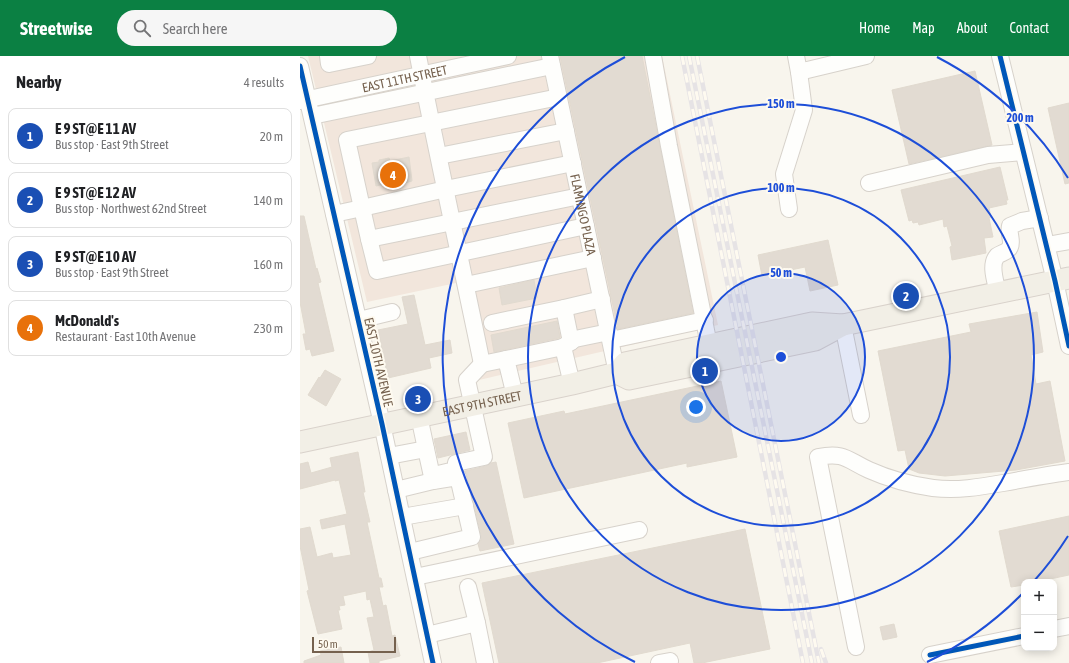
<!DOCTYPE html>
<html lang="en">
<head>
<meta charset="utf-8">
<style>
	body { margin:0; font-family:"Asap Condensed",sans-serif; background:#f6f6f6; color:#202124 }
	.controls { position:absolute; right:12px; bottom:12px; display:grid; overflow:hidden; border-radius:8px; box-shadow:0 2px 10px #0003 }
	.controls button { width:36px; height:36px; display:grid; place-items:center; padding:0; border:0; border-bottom:1px solid #e0e0e0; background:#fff; color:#202124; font:20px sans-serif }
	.scale { position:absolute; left:12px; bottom:10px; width:84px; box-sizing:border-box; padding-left:4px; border:2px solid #75614e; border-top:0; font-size:11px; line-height:14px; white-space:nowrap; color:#75614e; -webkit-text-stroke:3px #fefaf0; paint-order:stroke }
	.you { position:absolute; left:396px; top:351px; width:14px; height:14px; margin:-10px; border:3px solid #fff; border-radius:50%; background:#1a73e8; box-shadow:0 0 0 6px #1a73e833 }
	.badge { display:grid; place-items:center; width:26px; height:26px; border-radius:50%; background:#0b8043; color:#fff; font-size:13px; font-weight:700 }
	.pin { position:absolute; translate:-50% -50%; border:2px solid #fff; box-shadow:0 1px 4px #0006 }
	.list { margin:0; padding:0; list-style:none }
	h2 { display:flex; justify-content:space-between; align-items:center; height:52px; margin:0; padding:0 16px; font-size:17px }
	h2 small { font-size:13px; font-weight:400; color:#757577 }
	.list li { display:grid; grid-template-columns:26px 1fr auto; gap:12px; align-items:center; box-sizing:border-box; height:56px; margin:0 8px 8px; padding:0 8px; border:1px solid #e0e0e0; border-radius:8px }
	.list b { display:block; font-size:15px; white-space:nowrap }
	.list p { margin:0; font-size:13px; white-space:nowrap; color:#757577 }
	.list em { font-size:13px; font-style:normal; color:#757577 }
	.icon { flex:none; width:22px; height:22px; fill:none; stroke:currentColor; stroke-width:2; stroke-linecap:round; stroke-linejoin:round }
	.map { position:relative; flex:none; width:769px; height:607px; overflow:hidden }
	header { display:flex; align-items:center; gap:24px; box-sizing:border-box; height:56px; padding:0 20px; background:#0b8043; color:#fff }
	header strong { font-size:19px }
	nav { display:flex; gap:22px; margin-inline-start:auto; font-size:14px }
	.search { width:280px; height:36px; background:#f6f6f6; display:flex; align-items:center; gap:10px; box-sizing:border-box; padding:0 14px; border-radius:22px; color:#757577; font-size:15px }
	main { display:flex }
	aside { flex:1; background:#fff }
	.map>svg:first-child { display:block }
	.commercial { fill:#f2e6dc }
	.building { fill:#e2dbd2; stroke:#e1dacf }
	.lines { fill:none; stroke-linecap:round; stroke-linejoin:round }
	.minor-casing { stroke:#d7d2cb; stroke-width:18 }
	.major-casing { stroke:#d9d2cb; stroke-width:23 }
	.minor { stroke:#fefefc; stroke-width:16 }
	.major { stroke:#f2efe6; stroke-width:21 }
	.rail-casing { stroke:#e6e3e5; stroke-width:4.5 }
	.rail { stroke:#fefaf0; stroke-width:3; stroke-dasharray:9; stroke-linecap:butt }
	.cycleway-casing { stroke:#fefaf0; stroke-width:8 }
	.cycleway { stroke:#0057b8; stroke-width:5 }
	.ring { fill:none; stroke:#1d4ed8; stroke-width:2 }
	.labels { text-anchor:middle; stroke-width:4; stroke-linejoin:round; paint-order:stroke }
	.street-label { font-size:13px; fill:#75614e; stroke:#fefaf0 }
	.centre { fill:#1d4ed8; stroke:#fefaf0; stroke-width:2 }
	.ring-label { font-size:12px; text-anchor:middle; font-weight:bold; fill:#1d4ed8; stroke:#fefaf0; stroke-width:4; stroke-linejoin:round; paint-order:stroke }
</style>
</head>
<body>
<header>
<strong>Streetwise</strong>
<div class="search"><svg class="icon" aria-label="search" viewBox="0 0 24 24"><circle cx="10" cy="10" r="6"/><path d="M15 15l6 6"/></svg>Search here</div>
<nav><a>Home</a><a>Map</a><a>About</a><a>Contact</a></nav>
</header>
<main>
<aside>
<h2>Nearby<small>4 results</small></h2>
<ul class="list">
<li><span class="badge" style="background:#1a4fb4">1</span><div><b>E 9 ST@E 11 AV</b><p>Bus stop · East 9th Street</p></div><em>20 m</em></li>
<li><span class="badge" style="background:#1a4fb4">2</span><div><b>E 9 ST@E 12 AV</b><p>Bus stop · Northwest 62nd Street</p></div><em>140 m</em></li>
<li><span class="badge" style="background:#1a4fb4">3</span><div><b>E 9 ST@E 10 AV</b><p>Bus stop · East 9th Street</p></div><em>160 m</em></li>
<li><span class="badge" style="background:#e8710a">4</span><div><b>McDonald's</b><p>Restaurant · East 10th Avenue</p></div><em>230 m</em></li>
</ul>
</aside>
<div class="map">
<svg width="769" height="607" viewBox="0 0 769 607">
	<rect width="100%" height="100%" fill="#f8f5ed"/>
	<path class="commercial" d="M8,0H362L418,269L179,324L156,227L67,246Z"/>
	<g class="building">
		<path d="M260,0H342L393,257L318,273Z"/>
		<path d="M675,15L692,89L609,108L592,34Z"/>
		<path d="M769,47V127L765,128L748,52Z"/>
		<path d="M109,101L112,125L98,129L97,125L76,130L72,107L79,106V104L89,102L90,105Z"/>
		<path d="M700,111L708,144H706L707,148L689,152L691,161L689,162L693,181L684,182L686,197L652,204L650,191L652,190L647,170L644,171L643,163L619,169L618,166L613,167L612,164L609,165L601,134Z"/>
		<path d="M0,160H4L16,213L17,212L21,226L18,227L34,295L12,300L10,293L6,294L3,278H6L0,246Z"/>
		<path d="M528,184L538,229L510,235L505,211L462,220L458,199Z"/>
		<path d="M234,224L237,242L202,249L199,232Z"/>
		<path d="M114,239L125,289L150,284L152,297L129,302L131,312L88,322L78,274L108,268L102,241Z"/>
		<path d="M737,256L743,296L731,299L736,328L750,325L765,405L716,414L645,420L619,417L609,413L605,394L598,395L578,295L671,276L669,268Z"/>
		<path d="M257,265L260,281L259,282L194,296L191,279Z"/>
		<path d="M25,314L41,323L26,350L8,339L19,321L20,322Z"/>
		<path d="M421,325L437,401L387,411V407L224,442L208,367L264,355L265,358Z"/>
		<path d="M166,376L170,394L138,402L134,383Z"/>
		<path d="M58,396L65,436H63L70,466H67L79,522H81L83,531H79L83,550L86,549L92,580L95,579L100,600L79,605V607H70L68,596L74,594L67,562L74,561L70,543L67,544L66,535L43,540L45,549L39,550L40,554H38L42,573L18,578L7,535L9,534L0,490V473L10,471L17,501L32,497L33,502L51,499L45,468L22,473L20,464L47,458L39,424L35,425V424L0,433V408L8,406L11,417L32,411L30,402Z"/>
		<path d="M196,406L214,488L180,495L178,488L181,484V479L167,419L165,415L186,410L191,407Z"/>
		<path d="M769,460V519L736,526H724V529L711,531L699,475Z"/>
		<path d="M445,473L470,593L402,607H394L390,587L297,607H199L182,527Z"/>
		<path d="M594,568L597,581L583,584L580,571Z"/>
		<path d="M41,591L44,607H4V605L21,599L20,595Z"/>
	</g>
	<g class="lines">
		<defs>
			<g id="minor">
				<path d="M28,0L29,8L68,0"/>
				<path d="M118,0C138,103 161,205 182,308L206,303"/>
				<path id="s1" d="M250,0L317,317"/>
				<path d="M353,0L369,90L409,289"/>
				<path d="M496,0L499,16L566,0"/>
				<path d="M700,0L755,225L769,290"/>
				<path d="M0,10L82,368L133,607"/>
				<path d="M259,41L47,84L62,152L146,133L273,107"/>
				<path id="s2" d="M0,45L208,0"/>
				<path d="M12,60L252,10"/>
				<path d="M139,100L266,75"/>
				<path d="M569,127L688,99L723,96"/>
				<path d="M489,153L484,118L504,54L499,16"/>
				<path d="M34,158L62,152L69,183L280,140"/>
				<path d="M69,183L77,215L286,170"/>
				<path d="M747,189L769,185"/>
				<path d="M166,229L293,202"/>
				<path d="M698,237C696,227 689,209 697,200C701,197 708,196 710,191C713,185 708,177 710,170L722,165L740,162"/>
				<path d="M59,264L92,256"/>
				<path d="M192,267L264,252"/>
				<path d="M543,269L561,359"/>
				<path d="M311,284L405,264"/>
				<path d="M271,286L264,252L302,243"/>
				<path d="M263,291L275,283L309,276"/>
				<path d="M215,340L206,303L263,291L272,328"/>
				<path d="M119,360L126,393"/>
				<path d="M89,400L126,393L133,425L158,421L172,481L110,496"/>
				<path d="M138,418L155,414L156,407L184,401L167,324L182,308"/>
				<path d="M96,434L133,425"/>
				<path d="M102,461L165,450"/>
				<path d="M115,521L339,474"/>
				<path d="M168,531L177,567"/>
				<path d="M754,573L769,570"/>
				<path d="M127,579L177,567L185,607"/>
				<path d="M556,591L518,401C545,396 547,404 569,414C589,423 612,429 633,432C657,435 680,431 703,427C725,423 747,419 769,416"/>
				<path d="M630,599L724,580"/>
				<path d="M359,607L370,605"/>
			</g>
			<g id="major">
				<path d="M317,317L329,323L515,284L543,269"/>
				<path id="s3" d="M0,386L272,328L317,317L325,307L512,267L543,269L769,222"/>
			</g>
		</defs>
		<use href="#minor" class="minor-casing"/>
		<use href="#major" class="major-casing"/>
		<use href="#minor" class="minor"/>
		<use href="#major" class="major"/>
		<defs>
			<g id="rail">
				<path d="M382,0L503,607"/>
				<path d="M389,0L512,607"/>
				<path d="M397,0L519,607"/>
				<path d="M521,593L526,607"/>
			</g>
		</defs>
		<use href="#rail" class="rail-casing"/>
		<use href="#rail" class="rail"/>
		<defs>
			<g id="cycleway">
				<path d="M700,0L755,225L769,290"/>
				<path d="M0,10L82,368L133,607"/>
				<path d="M630,599L724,580"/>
			</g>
		</defs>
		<use href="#cycleway" class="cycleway-casing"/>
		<use href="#cycleway" class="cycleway"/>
	</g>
	<circle cx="481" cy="301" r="84" fill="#1d4ed8" fill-opacity=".12"/>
	<g class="ring">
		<circle cx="481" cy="301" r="84"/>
		<circle cx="481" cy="301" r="169"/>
		<circle cx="481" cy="301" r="253"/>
		<path d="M768 480A338 338 0 0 1 734 525M722 538A338 338 0 0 1 627 606M335 606A338 338 0 0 1 325 1M637 1A338 338 0 0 1 768 122"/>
	</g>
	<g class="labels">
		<g class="street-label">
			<text dy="5" stroke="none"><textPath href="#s2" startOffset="107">EAST 11TH STREET</textPath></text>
			<text dy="5" stroke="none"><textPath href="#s1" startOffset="162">FLAMINGO PLAZA</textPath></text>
			<text transform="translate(79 306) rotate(77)" y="5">EAST 10TH AVENUE</text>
			<text dy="5" stroke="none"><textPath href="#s3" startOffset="186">EAST 9TH STREET</textPath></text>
		</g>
	</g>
	<circle cx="481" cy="301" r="6" class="centre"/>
	<g class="ring-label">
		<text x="481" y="52">150 m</text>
		<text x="720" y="66">200 m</text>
		<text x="481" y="136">100 m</text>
		<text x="481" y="221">50 m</text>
	</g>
</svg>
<div class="controls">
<button>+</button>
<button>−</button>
</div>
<div class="scale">50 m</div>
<div class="you"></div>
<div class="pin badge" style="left:405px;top:315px;background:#1a4fb4">1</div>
<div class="pin badge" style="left:606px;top:240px;background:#1a4fb4">2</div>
<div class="pin badge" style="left:118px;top:343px;background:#1a4fb4">3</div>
<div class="pin badge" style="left:93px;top:119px;background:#e8710a">4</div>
</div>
</main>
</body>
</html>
